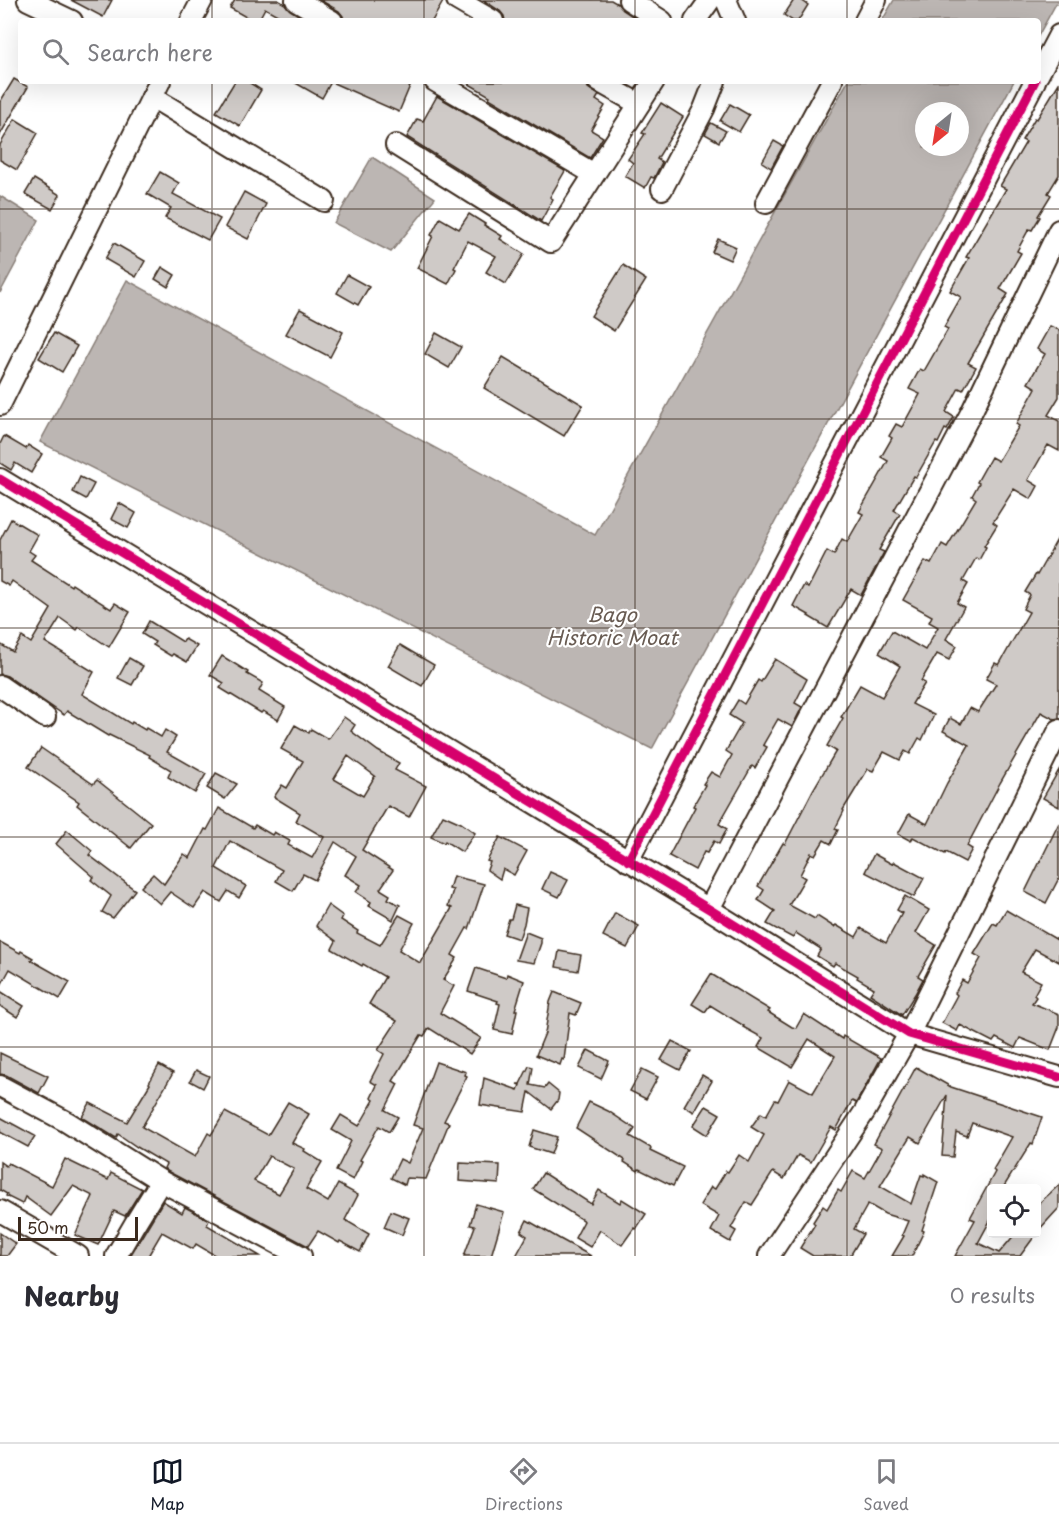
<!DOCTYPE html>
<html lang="en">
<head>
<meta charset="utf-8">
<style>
	body { margin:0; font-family:"Playpen Sans",sans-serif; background:#f2f2f3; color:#2b2b33 }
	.controls { position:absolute; right:18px; bottom:18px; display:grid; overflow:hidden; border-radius:6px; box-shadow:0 6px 24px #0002 }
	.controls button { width:54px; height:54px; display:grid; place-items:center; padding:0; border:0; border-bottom:2px solid #e1e1e2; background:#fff; color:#2b2b33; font:30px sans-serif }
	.compass { position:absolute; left:915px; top:102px; width:54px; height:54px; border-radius:50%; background:#fff; box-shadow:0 6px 24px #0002; rotate:210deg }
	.scale { position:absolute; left:18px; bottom:15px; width:120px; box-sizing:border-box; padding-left:6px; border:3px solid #3b2a1e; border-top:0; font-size:16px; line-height:21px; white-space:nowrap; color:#3b2a1e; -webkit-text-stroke:4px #fff; paint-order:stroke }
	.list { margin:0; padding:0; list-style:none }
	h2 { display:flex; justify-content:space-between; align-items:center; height:78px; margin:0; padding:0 24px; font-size:26px }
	h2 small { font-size:20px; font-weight:400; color:#7c7c81 }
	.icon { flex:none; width:33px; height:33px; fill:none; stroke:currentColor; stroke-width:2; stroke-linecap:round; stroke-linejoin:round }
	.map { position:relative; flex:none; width:1059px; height:1256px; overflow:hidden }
	.search { position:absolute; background:#fff; box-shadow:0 6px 24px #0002; left:18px; right:18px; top:18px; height:66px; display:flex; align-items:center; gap:15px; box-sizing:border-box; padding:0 21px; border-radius:6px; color:#7c7c81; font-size:22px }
	.sheet { height:186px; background:#fff }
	nav { display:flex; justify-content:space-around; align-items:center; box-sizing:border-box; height:84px; border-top:2px solid #e1e1e2; background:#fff; font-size:16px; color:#7c7c81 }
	nav a { display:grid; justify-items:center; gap:3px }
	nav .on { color:#111827 }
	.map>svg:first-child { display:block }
	.water { fill:#bcb6b3; stroke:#887e77; stroke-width:1.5; fill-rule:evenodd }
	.building { fill:#cfcac7; stroke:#3b2a1e; stroke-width:1.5; fill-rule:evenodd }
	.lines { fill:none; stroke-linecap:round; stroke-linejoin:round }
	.minor-casing { stroke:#3b2a1e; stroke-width:24 }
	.minor { stroke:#fff; stroke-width:20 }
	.cycleway-casing { stroke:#fff; stroke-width:13 }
	.cycleway { stroke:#d6006c; stroke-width:9 }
	.grid { fill:none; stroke:#3b2a1e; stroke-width:1.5; stroke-opacity:0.55 }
	.labels { text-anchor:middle; stroke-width:4.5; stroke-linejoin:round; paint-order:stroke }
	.water-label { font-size:20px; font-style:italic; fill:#685b52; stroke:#fff }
</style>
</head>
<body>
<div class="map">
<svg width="1059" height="1256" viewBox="0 0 1059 1256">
	<rect width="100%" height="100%" fill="#fff"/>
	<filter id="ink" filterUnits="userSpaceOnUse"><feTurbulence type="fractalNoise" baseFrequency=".0167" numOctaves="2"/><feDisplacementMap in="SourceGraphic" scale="12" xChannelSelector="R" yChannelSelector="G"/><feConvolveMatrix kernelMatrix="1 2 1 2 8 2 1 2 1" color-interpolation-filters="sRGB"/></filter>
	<g filter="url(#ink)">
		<g class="water">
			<path d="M894,0H1058L1038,36V21H882Z"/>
			<path d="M848,81H1014L652,749L40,442L127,280L595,535ZM924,111H960V147H924Z"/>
			<path d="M372,157L435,198L391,252L334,223Z"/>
			<path d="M0,196L39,220L0,293Z"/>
		</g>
		<g class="building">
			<path d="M71,0H112L103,17Z"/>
			<path d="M235,0H278L285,4L290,10L308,21H288L265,8L258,21H253L230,8Z"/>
			<path d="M320,0H444L432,21H344L343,16L339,11Z"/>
			<path d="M483,0H611L618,4L623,10L640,21H505L504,16L500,11Z"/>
			<path d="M794,0H801L808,5L798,21H793L784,15Z"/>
			<path d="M14,79L28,87L0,135V102Z"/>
			<path d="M235,81H247L261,90L240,126L216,112Z"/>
			<path d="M292,81H412L399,112L331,82L322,98Z"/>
			<path d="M464,81H586L588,88L599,95L596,100L605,106L591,130L603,137L590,158L489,98L490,96Z"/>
			<path d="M1059,83V175L1048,193L1051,195L1038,216L1040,217L1032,230L1029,229L1017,251L1021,253L1000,289L1008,294L968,363L976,367L963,390L959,388L946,412L954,417L947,430L945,429L938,443L936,442L916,477L914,476L894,510L900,514L879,550L884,552L861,595L851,589L828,628L808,616L809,615L793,606L804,585L808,588L827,551L834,555L842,539L847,542L863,514L859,512L888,461L881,457L892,438L889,436L896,424L902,427L920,394L909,389L920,369L924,371L948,329L944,327L961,297L950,291L969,258L966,257L1006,189L1000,186L1026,142L1022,140L1035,118L1037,119Z"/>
			<path d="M437,96L565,171L550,197L553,199L541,221L407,137L417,119L423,121Z"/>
			<path d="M661,103L683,117L657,159L662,162L654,178L651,177L645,188L625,176L633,163L628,159L645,134L642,133Z"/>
			<path d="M730,104L749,115L739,132L720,121Z"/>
			<path d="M15,119L38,133L17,170L0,160V145Z"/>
			<path d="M711,123L726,131L719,142L705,134Z"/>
			<path d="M774,141L783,146L771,168L762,162Z"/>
			<path d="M160,172L179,183L173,194L220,219L208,240L165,218L171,208L147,194Z"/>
			<path d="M34,179L60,195L52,209L25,194Z"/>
			<path d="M244,192L266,204L248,239L225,227Z"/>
			<path d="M469,214L485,224L484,225L502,236L500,239L524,254L506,284L486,272L496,256L468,241L454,268L456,269L448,284L417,268L433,236L431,235L440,218L459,229Z"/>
			<path d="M718,239L736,247L730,260L712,252Z"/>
			<path d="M114,243L145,261L136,277L105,259Z"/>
			<path d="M623,265L646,280L614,331L591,316Z"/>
			<path d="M162,267L175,275L168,287L155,279Z"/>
			<path d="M347,275L369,287L358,305L337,293Z"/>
			<path d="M300,309L343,332L330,357L286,334Z"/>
			<path d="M1050,326L1059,330V397L1048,415L1059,421V451L1048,445L1028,480L1038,486L1031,499L1014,489L993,522L997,525L984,546L986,547L979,560L976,558L963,581L968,584L957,603L964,607L946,639L957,646L949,660L937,654L921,681L925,683L912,704L934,715L922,740L919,738L910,754L905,751L900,760L884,752L873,771L868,769L843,810L844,811L835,829L838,830L831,844L824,840L815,855L811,853L800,875L805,878L789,905L815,919L817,916L834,927L836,925L856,937L861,928L886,943L902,913L897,910L905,896L929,910L916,933L936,945L918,976L923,979L915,994L902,1015L870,994L874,988L857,978L858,976L835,963L833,966L817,956L821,949L796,933L793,938L767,924L775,911L758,900L764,890L758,886L783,843L785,844L813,790L836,751L827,746L843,718L841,717L860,685L882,697L900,666L879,653L892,631L925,650L938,627L929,622L932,616L903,600L925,561L931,564L942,544L947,547L976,499L972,496L979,483L977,482L991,457L998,461L1019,426L1016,424L1036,388L1028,383L1045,354L1037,349Z"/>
			<path d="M54,333L77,346L62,372L39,358Z"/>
			<path d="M436,333L461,347L449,368L425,354Z"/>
			<path d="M503,357L583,405L564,436L484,388Z"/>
			<path d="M4,436L26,449L28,445L42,454L31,473L15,463L11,470L0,463V444Z"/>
			<path d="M80,477L94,484L86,499L73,492Z"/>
			<path d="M119,503L136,513L128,528L111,519Z"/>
			<path d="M11,519L38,535L29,551L35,555L31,560L71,586L72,584L111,609L115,603L130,612L109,647L79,627L77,630L60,618L45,642L94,672L82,694L131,724L132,722L145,730L146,728L161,737L165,730L176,737L167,752L206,774L195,793L168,777L171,770L149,757L150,755L109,735L108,736L67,711L64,715L7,676L0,674V644L13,652L22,637L31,643L51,609L12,581L9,586L0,581V540Z"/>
			<path d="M1059,536V718L1054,719L1041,712L1000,783L967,846L972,849L965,862L946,852L945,854L913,837L911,841L898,834L909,814L927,824L947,783L969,745L943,731L950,718L961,724L970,708L978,712L996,684L986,679L995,663L999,665L1029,612L1023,609L1030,595L1025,592L1036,574L1037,575Z"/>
			<path d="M149,621L183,642L185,639L197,646L187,662L173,654L171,656L153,645L155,642L142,634Z"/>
			<path d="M400,645L434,665L422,686L388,666Z"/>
			<path d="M222,656L248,672L247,674L263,683L259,691L285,707L278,720L263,711L261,713L220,688L224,683L210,675Z"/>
			<path d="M129,658L143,666L132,685L118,678Z"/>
			<path d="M775,659L807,679L795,703L802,707L792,727L778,719L763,745L767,747L755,768L752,766L719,824L727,829L719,844L714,841L707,853L704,852L695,870L669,856L695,807L693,806L705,785L703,784L711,772L720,777L732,755L726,751L742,723L729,715L738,700L744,704L758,680L761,682Z"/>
			<path d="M344,717L355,725L351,731L378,751L399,763L395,770L426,786L409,817L388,806L362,850L393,870L380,889L390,895L388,899L400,905L393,920L369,906L371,902L356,892L361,885L345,875L356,856L335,842L315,880L303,874L293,891L276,881L282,870L230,841L216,868L246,886L239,898L228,891L221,902L205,892L194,908L170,892L160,904L141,887L153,874L164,884L184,854L190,858L205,829L207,830L219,808L253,828L255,825L272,835L274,832L290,841L288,845L312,858L324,837L296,821L300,813L274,797L282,785L287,788L303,761L281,749L295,725L309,733L311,729L328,739ZM348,756L375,776L363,796L334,779Z"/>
			<path d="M41,748L93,784L97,780L151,823L131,848L77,805L79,802L28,767Z"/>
			<path d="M1059,770V807L1043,798Z"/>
			<path d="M216,773L237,784L225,799L207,788Z"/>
			<path d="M443,815L461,823L475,833L462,852L445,841L444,843L431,837Z"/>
			<path d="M1059,823V878L1046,903L1025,892Z"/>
			<path d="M67,830L92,851L89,855L135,890L113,918L102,912L111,896L91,880L94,877L56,844Z"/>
			<path d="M500,837L527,851L514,875L503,869L500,879L487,870L490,862L487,861Z"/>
			<path d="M874,854L892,864L894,862L924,878L914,897L865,872Z"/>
			<path d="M550,872L568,880L559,897L542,889Z"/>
			<path d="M453,876L484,884L469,929L467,928L452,955L457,958L443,980L454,986L440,1013L481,1038L470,1054L429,1028L424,1036L421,1035L393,1081L398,1084L385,1110L398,1117L389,1132L379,1126L360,1160L362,1161L353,1180L336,1171L351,1141L332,1130L341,1115L359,1126L374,1100L371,1098L377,1085L370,1081L384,1054L378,1050L397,1021L369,1004L385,977L363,964L362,966L332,949L336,941L316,926L328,905L343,916L341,920L358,931L357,933L380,945L399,915L414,923L399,950L420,963L452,908L448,906L453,890L449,889Z"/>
			<path d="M515,905L527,908L524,924L519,939L504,934L509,919H511Z"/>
			<path d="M1006,910L1059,941V962L1035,949L1021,972L1041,982L1034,995L1036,997L1032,1003L1059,1014V1027L1050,1050L1020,1038L1015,1048L996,1038L993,1042L960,1025L957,1031L942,1023L957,995L955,993L962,980L967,983L981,958L974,954L993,923L997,925Z"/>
			<path d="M615,913L639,926L627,948L603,936Z"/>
			<path d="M526,932L541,938V943L534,963L516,960Z"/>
			<path d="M0,942L20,953L21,951L33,958L31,960L70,982L60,999L10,969L0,987Z"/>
			<path d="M559,951L581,955L578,971L556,967Z"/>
			<path d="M476,968L506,978L507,974L524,981L515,1010H517L512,1034L494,1030L500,1004L497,1003L498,1001L468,991Z"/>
			<path d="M711,974L770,1010L768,1012L792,1027L796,1028L804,1014L842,1039L843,1036L881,1058L856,1103L852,1101L836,1130L831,1127L811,1162L798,1155L784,1179L773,1172L752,1205L746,1202L731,1228L736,1231L730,1242L711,1231L719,1216L700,1205L711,1187L715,1189L726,1171L728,1172L739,1155L749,1162L764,1135L751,1127L761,1113L766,1116L775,1100L778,1101L789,1080L813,1093L835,1056L809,1039L792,1067L758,1047L763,1038L743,1027L744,1026L710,1005L705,1012L692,1004Z"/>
			<path d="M0,991L24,1006L17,1017L0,1006Z"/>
			<path d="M554,992L581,1003L576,1015L570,1013L564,1060L562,1059L560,1065L536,1055L545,1033L550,1002Z"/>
			<path d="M672,1041L691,1051L680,1070L661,1060Z"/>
			<path d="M588,1050L609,1061L601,1079L579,1068Z"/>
			<path d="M0,1053L48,1076L39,1093L6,1075L0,1074Z"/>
			<path d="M436,1062L466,1072L465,1075L467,1076L444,1121L449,1123L426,1179L407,1178L405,1185L391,1178L400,1159L408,1163L423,1128L413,1125Z"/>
			<path d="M159,1065L173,1073L142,1127L195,1157L208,1133L211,1135L225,1112L268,1135L288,1102L309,1114L292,1143L305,1149L304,1151L322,1162L306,1189L328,1202L338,1184L358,1195L345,1220L369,1234L360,1252L340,1241L339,1243L318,1231L308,1246L167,1171L164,1168L166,1164L137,1147L118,1134L116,1138L82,1117L90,1103L127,1122L150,1084L149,1083ZM269,1156L294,1169L279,1194L254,1181Z"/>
			<path d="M529,1066L533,1067L530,1085L545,1088L548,1084L559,1093L558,1100L551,1109L529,1092L525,1112L480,1105L484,1078L518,1090L520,1085L517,1084H520Z"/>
			<path d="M916,1067L951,1087L1042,1117L1033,1144L1031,1143L1003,1188H992V1217L978,1243L999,1253L1016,1233H1037L1020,1256H955L975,1220L970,1218L995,1172L993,1170L1012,1137L972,1123L967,1136L956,1132L953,1157L942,1156L947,1095L920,1143L910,1137L880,1186L911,1204L921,1175L924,1176V1174L938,1182L922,1230L924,1231L912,1256H892L904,1236L902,1235L908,1221L885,1214L868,1204L854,1229L863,1234L850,1256H813L800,1248L815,1224L813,1222L823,1206L827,1209L838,1190L841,1192L853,1171L865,1178L882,1148L874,1144Z"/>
			<path d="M642,1069L658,1077L646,1099L630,1091Z"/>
			<path d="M196,1070L209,1076L203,1088L190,1081Z"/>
			<path d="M702,1075L712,1081L694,1112L684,1106Z"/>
			<path d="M589,1102L608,1111L635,1129L630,1136L651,1148L650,1151L683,1167L673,1186L639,1169L638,1171L624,1162L625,1160L576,1128Z"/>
			<path d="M706,1106L720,1114L707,1135L693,1126Z"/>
			<path d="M0,1117L35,1136L28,1147L0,1132Z"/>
			<path d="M534,1130L557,1137L551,1154L529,1147Z"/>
			<path d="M65,1159L108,1180L111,1173L142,1189L125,1216L114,1211L98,1245L75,1235L93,1196L73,1186L51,1216L25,1197L22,1204L6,1196L7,1194L0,1190V1162L6,1166L8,1163L52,1186Z"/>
			<path d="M460,1163L500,1165L499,1184L459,1181Z"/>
			<path d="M543,1173L591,1204L599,1190L620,1203L622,1199L646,1214L636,1229L634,1228L622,1245L600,1230L590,1247L575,1238L584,1221L533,1189Z"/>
			<path d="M1059,1185V1208L1036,1233V1206Z"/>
			<path d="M163,1201L182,1213L185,1207L209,1220L207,1225L260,1256H216L196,1244L193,1249L162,1232L148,1256H130Z"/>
			<path d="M476,1204L504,1212L491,1256H464L475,1226L470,1225Z"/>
			<path d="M391,1211L409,1218L402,1235L384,1227Z"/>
			<path d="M527,1220L560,1239L591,1256H516L527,1236L521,1232Z"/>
			<path d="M0,1233L16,1244L7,1256H0Z"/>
		</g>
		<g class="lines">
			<defs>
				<g id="minor">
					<path d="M28,0L72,21"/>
					<path d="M296,0L332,21"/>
					<path d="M457,0L493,21"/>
					<path d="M629,0L662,21"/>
					<path d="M726,0L735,21"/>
					<path d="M191,21L202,0"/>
					<path d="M695,21L710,0"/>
					<path d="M865,21L876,0"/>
					<path d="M1038,75L1059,35"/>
					<path d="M435,81L594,174"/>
					<path d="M598,81L639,104"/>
					<path d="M152,97L324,201"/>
					<path d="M396,145L551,242L654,81"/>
					<path d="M662,189L704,109L715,81"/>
					<path d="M766,203L832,81"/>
					<path d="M0,405L160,81"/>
					<path d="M0,479L709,909L909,1034L1059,1077"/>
					<path d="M0,686L45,717"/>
					<path d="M628,861L1035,81"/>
					<path d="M709,909L972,411L1059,230"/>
					<path d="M0,1086L67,1122L161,1181L301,1256"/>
					<path d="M0,1211L78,1256"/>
					<path d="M116,1256L134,1225L161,1181"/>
					<path d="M769,1256L865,1111L909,1034L1059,730"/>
				</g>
			</defs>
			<use href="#minor" class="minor-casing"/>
			<use href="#minor" class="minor"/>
			<defs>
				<g id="cycleway">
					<path d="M0,479L709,909L909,1034L1059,1077"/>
					<path d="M628,861L1035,81"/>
				</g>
			</defs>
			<use href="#cycleway" class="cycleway-casing"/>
			<use href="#cycleway" class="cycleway"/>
		</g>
	</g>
	<path class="grid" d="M212,0V21M424,0V21M635,0V21M847,0V21M212,81V1256M424,81V1256M635,81V1256M847,81V1256M0,209H1059M0,419H1059M0,628H1059M0,837H1059M0,1047H1059"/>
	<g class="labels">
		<g class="water-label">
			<text x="612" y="622">Bago<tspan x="612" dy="23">Historic Moat</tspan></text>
		</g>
	</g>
</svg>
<div class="controls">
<button><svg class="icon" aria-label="locate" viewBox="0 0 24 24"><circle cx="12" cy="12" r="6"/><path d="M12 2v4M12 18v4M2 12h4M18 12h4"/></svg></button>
</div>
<svg class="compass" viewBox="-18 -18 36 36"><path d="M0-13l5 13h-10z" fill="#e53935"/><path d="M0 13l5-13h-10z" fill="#7c7c81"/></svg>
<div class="scale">50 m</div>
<div class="search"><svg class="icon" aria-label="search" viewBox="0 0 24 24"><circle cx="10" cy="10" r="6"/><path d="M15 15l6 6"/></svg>Search here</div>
</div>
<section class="sheet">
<h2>Nearby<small>0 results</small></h2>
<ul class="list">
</ul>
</section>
<nav>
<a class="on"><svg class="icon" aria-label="map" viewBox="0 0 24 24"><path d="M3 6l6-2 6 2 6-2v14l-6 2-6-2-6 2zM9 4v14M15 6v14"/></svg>Map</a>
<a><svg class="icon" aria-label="directions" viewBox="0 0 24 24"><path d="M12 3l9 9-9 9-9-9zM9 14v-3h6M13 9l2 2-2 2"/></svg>Directions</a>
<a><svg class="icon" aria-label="saved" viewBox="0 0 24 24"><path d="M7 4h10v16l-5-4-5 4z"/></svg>Saved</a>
</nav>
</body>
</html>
